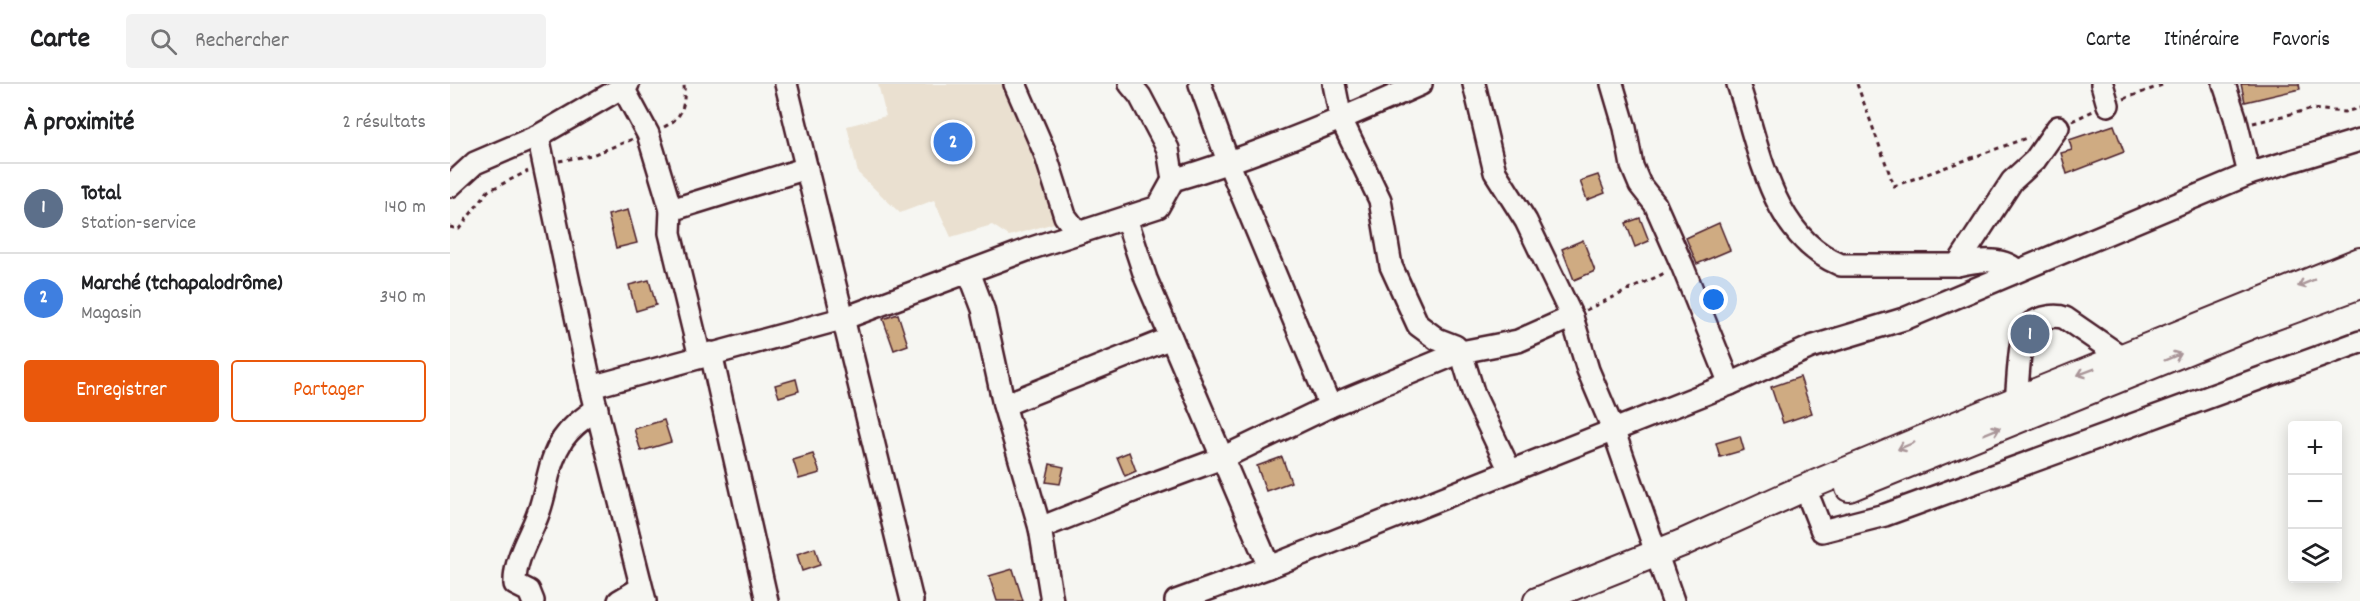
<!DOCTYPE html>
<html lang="fr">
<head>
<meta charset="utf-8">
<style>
	body { margin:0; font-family:Dekko,sans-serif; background:#f2f2f2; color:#202124 }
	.controls { position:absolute; right:18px; bottom:18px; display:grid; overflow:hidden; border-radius:6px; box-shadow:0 3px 15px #0003 }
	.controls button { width:54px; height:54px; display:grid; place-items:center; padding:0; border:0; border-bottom:2px solid #e0e0e0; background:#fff; color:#202124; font:30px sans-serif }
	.you { position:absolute; left:1264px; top:216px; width:21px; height:21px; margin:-15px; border:4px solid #fff; border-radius:50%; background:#1a73e8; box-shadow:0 0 0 9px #1a73e833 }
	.badge { display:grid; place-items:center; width:39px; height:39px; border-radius:50%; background:#ea580c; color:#fff; font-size:20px; font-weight:700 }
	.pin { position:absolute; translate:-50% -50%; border:3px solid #fff; box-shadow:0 2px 6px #0006 }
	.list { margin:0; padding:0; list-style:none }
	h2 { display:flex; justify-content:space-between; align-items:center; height:78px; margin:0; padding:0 24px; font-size:26px }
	h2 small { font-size:20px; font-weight:400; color:#757577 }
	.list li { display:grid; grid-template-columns:39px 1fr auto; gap:18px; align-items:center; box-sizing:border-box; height:90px; padding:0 24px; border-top:2px solid #e0e0e0 }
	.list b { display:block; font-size:22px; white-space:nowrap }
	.list p { margin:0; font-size:20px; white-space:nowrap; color:#757577 }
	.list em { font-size:20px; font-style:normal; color:#757577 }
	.actions { display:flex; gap:12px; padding:18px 24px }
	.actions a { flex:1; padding:14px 0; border:2px solid #ea580c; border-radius:6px; text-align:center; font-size:21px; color:#ea580c }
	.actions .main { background:#ea580c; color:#fff }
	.icon { flex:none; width:33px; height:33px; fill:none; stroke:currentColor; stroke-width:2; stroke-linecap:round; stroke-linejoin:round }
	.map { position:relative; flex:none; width:1910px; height:517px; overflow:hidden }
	header { display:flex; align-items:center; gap:36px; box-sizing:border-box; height:84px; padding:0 30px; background:#fff; border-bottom:2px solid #e0e0e0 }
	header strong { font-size:28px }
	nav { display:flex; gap:33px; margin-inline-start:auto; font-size:21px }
	.search { width:420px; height:54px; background:#f2f2f2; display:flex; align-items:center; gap:15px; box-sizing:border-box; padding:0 21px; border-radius:6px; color:#757577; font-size:22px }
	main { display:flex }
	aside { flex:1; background:#fff }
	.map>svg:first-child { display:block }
	.built { fill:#eae0d0 }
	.building { fill:#cfab82; stroke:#4a1f2b; stroke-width:1.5 }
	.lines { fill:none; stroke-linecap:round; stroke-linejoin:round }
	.minor-casing { stroke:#4a1f2b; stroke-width:26 }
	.major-casing { stroke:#4a1f2b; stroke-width:30 }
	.path { stroke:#4a1f2b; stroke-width:3; stroke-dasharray:4.5 4.5; stroke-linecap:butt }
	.minor { stroke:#f6f6f2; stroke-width:21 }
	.major { stroke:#f6f6f2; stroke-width:26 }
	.oneway { stroke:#a99598 }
</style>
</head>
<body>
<header>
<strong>Carte</strong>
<div class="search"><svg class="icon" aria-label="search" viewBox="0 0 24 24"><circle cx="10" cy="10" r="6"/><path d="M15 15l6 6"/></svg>Rechercher</div>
<nav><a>Carte</a><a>Itinéraire</a><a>Favoris</a></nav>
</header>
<main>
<aside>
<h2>À proximité<small>2 résultats</small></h2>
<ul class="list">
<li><span class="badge" style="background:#5c6f8a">1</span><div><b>Total</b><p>Station-service</p></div><em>140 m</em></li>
<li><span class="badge" style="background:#3f7fe0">2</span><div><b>Marché (tchapalodrôme)</b><p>Magasin</p></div><em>340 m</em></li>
</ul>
<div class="actions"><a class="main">Enregistrer</a><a>Partager</a></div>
</aside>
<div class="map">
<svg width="1910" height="517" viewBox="0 0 1910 517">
	<rect width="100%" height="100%" fill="#f6f6f2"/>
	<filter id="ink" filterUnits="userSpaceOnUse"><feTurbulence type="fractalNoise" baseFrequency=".0167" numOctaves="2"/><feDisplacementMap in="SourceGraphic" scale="12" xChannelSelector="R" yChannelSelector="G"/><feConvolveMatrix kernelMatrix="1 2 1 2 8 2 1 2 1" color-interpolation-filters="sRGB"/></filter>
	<g filter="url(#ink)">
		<path class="built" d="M428,0H557L608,138L559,152L542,141L501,153L484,116L450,129L408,89L397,42L436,32Z"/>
		<g class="building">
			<path d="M1791,0H1849L1850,5L1795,18Z"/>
			<path d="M1664,41L1674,68L1617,90L1611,69L1622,66L1619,56Z"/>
			<path d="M1148,91L1155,109L1137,116L1130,97Z"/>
			<path d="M178,126L187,159L166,164L158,131Z"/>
			<path d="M1190,134L1199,157L1185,163L1176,139Z"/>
			<path d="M1269,139L1280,166L1247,180L1236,154Z"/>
			<path d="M1133,156L1145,187L1124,196L1112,165Z"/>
			<path d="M199,196L206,221L186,227L179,201Z"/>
			<path d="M448,230L458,261L444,266L433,235Z"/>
			<path d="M1350,293L1362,329L1333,339L1321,303Z"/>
			<path d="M346,295L349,307L329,313L325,301Z"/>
			<path d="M214,336L221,358L191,367L184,345Z"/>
			<path d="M1290,352L1294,366L1270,373L1266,359Z"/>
			<path d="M679,368L686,387L675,392L667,373Z"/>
			<path d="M363,370L370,389L349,395L343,376Z"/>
			<path d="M832,373L841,398L816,407L807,382Z"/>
			<path d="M600,380L614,383L610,400L596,398Z"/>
			<path d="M365,464L370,481L352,487L347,470Z"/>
			<path d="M563,485L573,517H547L539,492Z"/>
		</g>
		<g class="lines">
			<defs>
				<g id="minor">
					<path d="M171,0L198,50L221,126L220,149L250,273"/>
					<path d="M336,0L462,517"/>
					<path d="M565,0L595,69L615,132L628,149"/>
					<path d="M680,0L690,12L718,65L723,96"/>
					<path d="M750,0L779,80L880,322"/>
					<path d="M884,0L891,35L930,116L941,182L968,241L987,255L1005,262L1011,268L1024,311L1060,387"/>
					<path d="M1024,0L1045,88L1076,137L1122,233L1138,286L1163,345L1223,517"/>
					<path d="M1162,0L1175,44L1182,82L1190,101L1205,120L1232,181L1280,300"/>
					<path d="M1288,0C1310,64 1320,152 1391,181H1507C1525,177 1551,172 1566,186"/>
					<path d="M1652,0L1658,21"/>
					<path d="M1774,0L1785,33L1799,90"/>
					<path d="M88,52L141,303L195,517"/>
					<path d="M0,102L25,79L88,52L178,0"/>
					<path d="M221,126L357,84"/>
					<path d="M676,134L696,195L819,483"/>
					<path d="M1507,181L1562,97L1585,76L1608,43"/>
					<path d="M519,188L533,225L554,321L590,444L602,517"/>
					<path d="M261,269L317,517"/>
					<path d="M141,303L395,234L582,164L708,123L723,96C808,71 890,36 971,0"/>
					<path d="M1566,316C1568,302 1569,254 1576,245C1583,234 1604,230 1615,234L1673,274"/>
					<path d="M554,321L721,254"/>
					<path d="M1361,419L1372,447L1435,431L1910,258"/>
					<path d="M590,444L683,407L772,374L880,322L1011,268L1068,257L1122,233"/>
					<path d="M83,517L79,507L65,500C64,472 84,447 91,421C98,398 99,376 113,355C122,342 134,334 147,324"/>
					<path d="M169,517L191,504"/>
					<path d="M726,517L819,483L1280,300L1361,263L1454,235L1799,90L1910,56"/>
				</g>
				<g id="major">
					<path d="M1399,404L1804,240L1910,201"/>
					<path d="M1087,517L1232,459L1345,408L1566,316L1910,177"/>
				</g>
			</defs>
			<use href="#minor" class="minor-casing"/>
			<use href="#major" class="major-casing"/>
			<g class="path">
				<path d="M1407,0L1444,102L1579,53"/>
				<path d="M1674,15L1715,0"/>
				<path d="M1622,37L1643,27"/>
				<path d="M1803,39L1862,25L1894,28L1910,24"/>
				<path d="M214,43C234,33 235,20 234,0"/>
				<path d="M109,77L142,71L183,55"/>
				<path d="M0,143L9,145L38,107L78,87"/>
				<path d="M1136,226L1217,188"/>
			</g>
			<use href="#minor" class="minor"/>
			<use href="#major" class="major"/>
		</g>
		<defs><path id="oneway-shaft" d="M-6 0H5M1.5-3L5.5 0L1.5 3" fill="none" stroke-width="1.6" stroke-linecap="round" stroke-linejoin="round" transform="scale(1.5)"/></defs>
		<g class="oneway">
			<use href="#oneway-shaft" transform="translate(1856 199) rotate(158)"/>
			<use href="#oneway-shaft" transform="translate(1723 273) rotate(-22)"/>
			<use href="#oneway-shaft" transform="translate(1636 288) rotate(159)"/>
			<use href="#oneway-shaft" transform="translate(1542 347) rotate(-22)"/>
			<use href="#oneway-shaft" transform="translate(1456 362) rotate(157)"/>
		</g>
	</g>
</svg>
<div class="controls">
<button>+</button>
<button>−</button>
<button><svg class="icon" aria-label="layers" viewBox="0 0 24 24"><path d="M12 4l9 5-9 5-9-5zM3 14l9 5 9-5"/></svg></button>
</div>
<div class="you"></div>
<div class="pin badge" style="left:1580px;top:250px;background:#5c6f8a">1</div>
<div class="pin badge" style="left:503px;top:58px;background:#3f7fe0">2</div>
</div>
</main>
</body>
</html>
